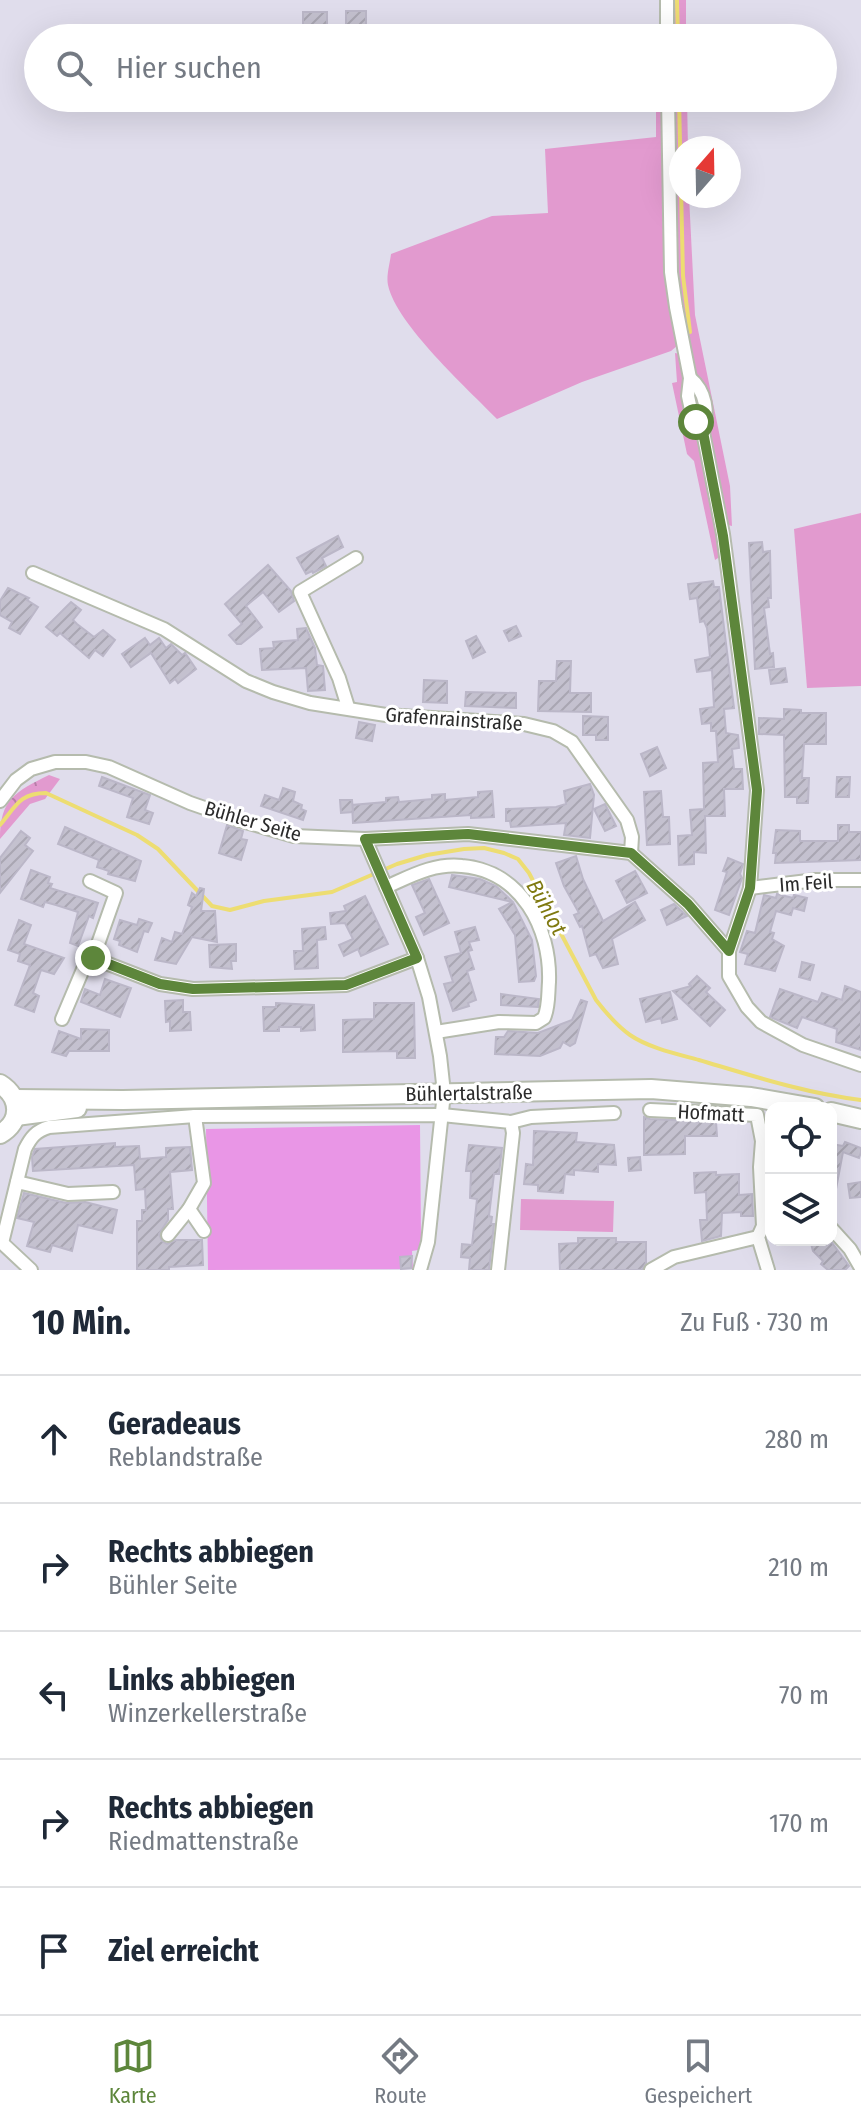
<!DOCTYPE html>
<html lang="de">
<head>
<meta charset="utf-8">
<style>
	body { margin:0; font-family:"Fira Sans Condensed",sans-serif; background:#f2f2f3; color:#1f2937 }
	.controls { position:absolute; right:24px; bottom:24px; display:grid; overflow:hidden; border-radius:16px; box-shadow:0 8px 32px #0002 }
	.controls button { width:72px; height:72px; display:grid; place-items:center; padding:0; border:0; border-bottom:2px solid #e0e1e3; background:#fff; color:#1f2937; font:40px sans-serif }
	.compass { position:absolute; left:669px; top:136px; width:72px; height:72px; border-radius:50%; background:#fff; box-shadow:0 8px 32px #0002; rotate:20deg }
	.stop { position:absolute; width:24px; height:24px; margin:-18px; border:6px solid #5d863b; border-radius:50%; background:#fff }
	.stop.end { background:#5d863b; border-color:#fff; box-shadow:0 2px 8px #0008 }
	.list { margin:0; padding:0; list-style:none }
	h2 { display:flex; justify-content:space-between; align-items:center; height:104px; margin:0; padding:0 32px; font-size:34px }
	h2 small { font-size:26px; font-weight:400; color:#747a83 }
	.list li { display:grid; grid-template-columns:52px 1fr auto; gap:24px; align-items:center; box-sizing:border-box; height:128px; padding:0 32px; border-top:2px solid #e0e1e3 }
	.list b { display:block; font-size:30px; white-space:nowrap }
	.list p { margin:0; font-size:26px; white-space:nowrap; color:#747a83 }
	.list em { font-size:26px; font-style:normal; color:#747a83 }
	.icon { flex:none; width:44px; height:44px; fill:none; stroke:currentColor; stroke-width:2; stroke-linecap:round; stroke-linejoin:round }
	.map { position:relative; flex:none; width:861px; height:1270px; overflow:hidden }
	.search { position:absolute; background:#fff; box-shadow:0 8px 32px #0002; left:24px; right:24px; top:24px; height:88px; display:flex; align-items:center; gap:20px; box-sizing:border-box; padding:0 28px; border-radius:44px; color:#747a83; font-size:30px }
	.sheet { height:744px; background:#fff }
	nav { display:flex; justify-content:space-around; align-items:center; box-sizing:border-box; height:112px; border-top:2px solid #e0e1e3; background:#fff; font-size:22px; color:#747a83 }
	nav a { display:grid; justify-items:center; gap:4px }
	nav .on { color:#5d863b }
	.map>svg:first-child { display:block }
	.green { fill:#e29acf }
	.forest { fill:url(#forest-crowns) }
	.pitch { fill:#e996e6 }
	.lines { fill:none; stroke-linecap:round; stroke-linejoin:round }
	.stream { stroke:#eddd72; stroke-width:4 }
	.building { fill:url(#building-hatch); stroke:#bbb7c8; stroke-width:2 }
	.street-casing { stroke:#b5bbad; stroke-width:16 }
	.secondary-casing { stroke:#b5bbad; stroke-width:22 }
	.street { stroke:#fff; stroke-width:12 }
	.secondary { stroke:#fff; stroke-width:18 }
	.route { stroke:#5d863b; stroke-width:10 }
	.labels { text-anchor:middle; stroke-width:6; stroke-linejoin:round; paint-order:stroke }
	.street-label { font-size:20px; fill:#2b2b2b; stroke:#fff }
	.water-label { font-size:22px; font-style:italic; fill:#7f7910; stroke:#fff }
</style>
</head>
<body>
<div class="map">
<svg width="861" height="1270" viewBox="0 0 861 1270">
	<defs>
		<pattern id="forest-crowns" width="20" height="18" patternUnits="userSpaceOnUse" patternTransform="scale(2)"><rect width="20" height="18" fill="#e29acf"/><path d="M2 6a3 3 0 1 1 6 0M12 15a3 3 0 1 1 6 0" fill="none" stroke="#b77ea8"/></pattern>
		<pattern id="building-hatch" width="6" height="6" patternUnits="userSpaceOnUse" patternTransform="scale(2)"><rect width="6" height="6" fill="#c4c1cf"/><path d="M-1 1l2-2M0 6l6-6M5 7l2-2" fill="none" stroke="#a9a6b2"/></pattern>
	</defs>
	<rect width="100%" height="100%" fill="#e0ddec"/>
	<g class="green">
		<path d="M672,0H686V38H673Z"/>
		<path d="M656,98H662L666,273L678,345L671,351L582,382L497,419C468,389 396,324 388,285C386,276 390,263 391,254L492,216L548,213L545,149L656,137Z"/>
		<path d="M674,98H687L688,148H681V196H689L695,315L730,486L732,526L728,525L683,318L677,270Z"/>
		<path d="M675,353L680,354L685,396L705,467L721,556L715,560L694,461L687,454L672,383L677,382Z"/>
		<path d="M861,513V686L807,688L794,529Z"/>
		<path d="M521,1199L614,1201L613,1232L520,1230Z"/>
	</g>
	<path class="forest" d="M49,775L60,779L45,799L30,804L0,839C0,799 15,792 49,775Z"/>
	<path class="pitch" d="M420,1125L421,1238L418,1250L412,1251L413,1269L208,1270L206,1129Z"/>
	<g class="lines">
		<g class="stream">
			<path d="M677,0L678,38"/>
			<path d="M679,98L683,276L690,332"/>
			<path d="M0,825C16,806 20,793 46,793L137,835L158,849L212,906L230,910L264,901L332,892L397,864L427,855L464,849L484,848L504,853L518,859L529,873L596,1000C606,1013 616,1025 630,1035C649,1048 677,1054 699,1060C753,1076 805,1093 861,1100"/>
		</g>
	</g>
	<g class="building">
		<rect x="346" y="11" width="20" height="27"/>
		<rect x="303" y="12" width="24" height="26"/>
		<path d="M338,536L343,547L322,558L326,566L313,573L312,571L306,574L297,558Z"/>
		<path d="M762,542L763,552L770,551L771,598H768L769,607L764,608L770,654L773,653L774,667L755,669L749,543Z"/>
		<path d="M268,565L291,591L294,601L279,612L263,592L246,606L262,627L241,644H237L229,635L242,624L225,604Z"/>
		<path d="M713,581L714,587H719L734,708L724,709L726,733L738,735L739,748L732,749L734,769H742L743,789H724L725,816H705L706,853L694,852V864L679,865L678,836L692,835L690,810L704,809L703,763L718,762L716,731H711V723L702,724L700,709L714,707L712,670L697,672L695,660L710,657L707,628L704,621L700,622L697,598L690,599L688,584Z"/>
		<path d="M8,588L29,598L27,600L38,607L20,634L9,628L12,622L0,615V601Z"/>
		<path d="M71,602L81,610L73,620L77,624L94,637L103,630L115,640L103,656L95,650L89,658L60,633L57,636L46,627Z"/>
		<path d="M516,626L521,636L509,641L504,631Z"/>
		<path d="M306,628L315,648L317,665L323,666L325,690L308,691L306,668L262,670L260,649L274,648L273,642L298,640L297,629Z"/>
		<path d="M476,636L485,652L473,658L466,641Z"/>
		<path d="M145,638L150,645L159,638L166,648L171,644L182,655L185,653L196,669L178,683L175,679L170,683L151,653L131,667L122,654Z"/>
		<path d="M557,661H571L570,693H591V712L538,711L539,681H556Z"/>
		<path d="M785,668L787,682L771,684L769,670Z"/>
		<path d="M424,680L447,681V703L423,702Z"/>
		<path d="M466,692L516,693V708L465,706Z"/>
		<path d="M784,709L801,710V713H826V744H804L802,778H809L808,803H797V797H785L784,735L759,734V718L784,719Z"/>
		<path d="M583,716L608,717V740H596V735H583Z"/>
		<path d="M359,722L375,725L372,741L356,738Z"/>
		<path d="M657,747L666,768L650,776L641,754Z"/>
		<path d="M102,777L150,795L145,810L153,813L149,824L127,817L133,798L99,786Z"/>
		<path d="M837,777H850L849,797H836Z"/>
		<path d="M590,784L594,795L590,838L564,835L566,823L511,827L510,821H506V809L556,807L566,804L564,791Z"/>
		<path d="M283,788L295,792L293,801L302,805L301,809L306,811L303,820L261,806L265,795L279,800Z"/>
		<path d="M492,791L494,817L471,818V815L353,823L352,805L386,802V798L398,797L399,802L432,799V795L445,794V800L478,797V792Z"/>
		<path d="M661,791L663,817H669L670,844L647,845L644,792Z"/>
		<path d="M340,800H352L353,812L341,813Z"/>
		<path d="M605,804L616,826L605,831L594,809Z"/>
		<path d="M227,825L243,831L241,839L247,840L241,860L219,853Z"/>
		<path d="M838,825H849V832H861V860L775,863L776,853H773L776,830L800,831V841H838Z"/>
		<path d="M65,827L141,861L135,881L108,874L109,871L97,867L99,860L58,844Z"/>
		<path d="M21,831L30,838L25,845L33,851L0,893V858Z"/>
		<path d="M576,856L583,879L603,921L635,902L645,920L612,939L618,964L603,968L596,954L590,956L582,926L580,927L574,915L579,913L564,886L556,863Z"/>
		<path d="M728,858L743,864L740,874L742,878L729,915L715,910L727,872L723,871Z"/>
		<path d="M31,870L50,877L48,883L52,884L50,888L98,903L93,918L89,916L78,946L70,943L78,912L56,905L45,902L43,907L21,899Z"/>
		<path d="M635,871L647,893L627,903L616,881Z"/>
		<path d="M452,875L480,879L496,886L513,902L532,940L536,976L534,981L519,982L515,935L499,909L512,902L449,887Z"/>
		<path d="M429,879L449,923L424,935L416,917L425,913L412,885Z"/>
		<path d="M200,888L204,889L201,911H215L217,942L192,937L176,964L155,960L162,938L172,942L175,932L182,934L192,907L188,905L192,893L196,896Z"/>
		<path d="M777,894L793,898L794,895L807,898L804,911L793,908L791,915L776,911L770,932L774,933L772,939L784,946L775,971L745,964L748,954L740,952L747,931L755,933L764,895L776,898Z"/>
		<path d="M365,896L388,944L361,956L358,949L344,956L339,945L353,939L345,923L331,924L330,913L346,911L344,906Z"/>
		<path d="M674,904L687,916L667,925L661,910Z"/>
		<path d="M139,919L152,923L148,932L144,931L137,952L119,945L120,941L114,939L120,920L137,925Z"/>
		<path d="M19,920L31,925L24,944L64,958L54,974L41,970L33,993L39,996L34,1012L15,1005L30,965L18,961L20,954L8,950Z"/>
		<path d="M325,927L326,939L317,940L318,968L295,969L294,951H303L302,929Z"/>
		<path d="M475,927L479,940L469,942L472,950L468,951L474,969L467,971L476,1000L468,1003L469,1006L453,1011L444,984L453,982L445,957L461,953L455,932Z"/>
		<path d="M236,944V961H231L232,969L210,967L209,945Z"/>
		<path d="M802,962L814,965L810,980L799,977Z"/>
		<path d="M697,976L710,988L706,992L725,1010L710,1026L673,991L691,986L689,984Z"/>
		<path d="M105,979L131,988L120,1017L81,1002L85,989L100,995Z"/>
		<path d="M845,986L861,992V1050L836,1042L837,1029L802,1017L797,1028L770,1017L780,989L818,1002L822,993L842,1000Z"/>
		<path d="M670,992L677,1019L662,1023L661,1018L646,1022L640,999Z"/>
		<path d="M501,994L539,999L538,1007L501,1005Z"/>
		<path d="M183,1000V1012H190L191,1030L170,1031V1021L166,1022L165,1001Z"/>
		<path d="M581,1000L587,1002L575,1043L570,1046L563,1042L560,1048L540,1056L495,1054L496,1037H504L508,1031L538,1033L572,1020Z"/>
		<path d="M276,1003L314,1005L315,1030L301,1031V1027H279V1031H264L263,1007H276Z"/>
		<path d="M374,1003H414L415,1058H397V1051L343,1052V1020L374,1019Z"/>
		<path d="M81,1029L109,1030V1051H69L66,1056L52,1052L59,1031L81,1039Z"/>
		<path d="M644,1117L650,1119L716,1122L717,1136H685V1154L644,1155Z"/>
		<path d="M534,1131L577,1133L576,1142L614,1145L616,1165L598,1164V1172L574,1170V1175L565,1174L563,1193L538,1191V1185L524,1184L526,1164L533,1165Z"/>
		<path d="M845,1142L861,1148V1152L859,1158L843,1152L836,1189L831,1188V1144L843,1146Z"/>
		<path d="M115,1143V1147L139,1146L140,1159L166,1157V1148L190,1147L192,1170L170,1172L173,1209H168V1220L159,1234L162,1241L167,1244L176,1240H202L203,1265L169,1267V1270H137V1221H142V1210H146L145,1189L136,1190L134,1165L33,1171L32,1157L35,1149Z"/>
		<path d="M469,1145L502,1148L499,1174H494L489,1216L492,1217L491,1224H494L489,1270H469L470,1258L461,1257L462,1244L472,1245L477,1199L470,1198L471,1171H466Z"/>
		<path d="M640,1157L641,1170L629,1171L628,1158Z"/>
		<path d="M716,1172V1175L739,1174V1195L752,1194L753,1216H741V1212L722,1213L721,1236L702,1241L700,1220H707L706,1192L695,1193L694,1173Z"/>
		<path d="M861,1182V1197L850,1198L848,1184Z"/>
		<path d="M24,1193L66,1203L85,1202L117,1210L112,1233L78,1225L72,1251L52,1245L50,1252L27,1246L34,1222L17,1218Z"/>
		<path d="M578,1238H616V1242H646V1263L642,1270H560L559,1244L578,1243Z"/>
		<path d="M810,1240H830L849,1266L845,1270H828L821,1264L823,1261L813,1251Z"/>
		<path d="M412,1256L411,1268L401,1269L400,1257Z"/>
	</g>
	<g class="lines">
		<defs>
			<g id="street">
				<path d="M667,0V38"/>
				<path d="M668,98L671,272L676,307L690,378L688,396L691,410L703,432L723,534L757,790L750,888L729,951V976L747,1007L761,1022L803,1045L861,1065"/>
				<path d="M690,378C706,391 709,413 703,432"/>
				<path d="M33,573L164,629L246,681L273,692L310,703L386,715L524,724L553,731L572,742L627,820L632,837L631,853"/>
				<path d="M348,707L339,678L300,592L356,558"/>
				<path d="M0,801L16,780L31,769L55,762H86L109,767L190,803L239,820L294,836L365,839L468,834L631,853L688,904L729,951"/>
				<path d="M365,839L417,958L429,997L440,1056L444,1093L428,1242L420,1270"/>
				<path d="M90,881L116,893L93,958"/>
				<path d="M386,887C411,876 434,863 462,866C521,871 551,928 549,982C548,994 549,1007 544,1018L536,1023L499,1022L436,1032"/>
				<path d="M750,888L816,880H861"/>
				<path d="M62,1019L84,967L93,958L160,984L193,989L346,985L417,958"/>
				<path d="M650,1110L757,1115L762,1141L760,1167L763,1226L758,1237L768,1270"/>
				<path d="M511,1122L531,1117L614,1113"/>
				<path d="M17,1182L68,1194L113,1192"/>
				<path d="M189,1209L204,1231"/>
				<path d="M831,1228L850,1249L861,1268"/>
				<path d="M168,1235L189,1209L204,1183L195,1116"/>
				<path d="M0,1241L31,1270"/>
				<path d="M2,1243L25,1149C31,1137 36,1131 49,1127L195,1116L442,1115L511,1122L513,1133L498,1270"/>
				<path d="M651,1270L674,1257L758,1237"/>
			</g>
			<g id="secondary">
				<path d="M0,1084C21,1097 22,1122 0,1134"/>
				<path d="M15,1099L123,1100L651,1089L751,1097L815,1108"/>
				<path d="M831,1112L861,1119"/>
				<path d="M16,1116L77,1108"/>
			</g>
		</defs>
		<use href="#street" class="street-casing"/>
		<use href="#secondary" class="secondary-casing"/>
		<use href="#street" class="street"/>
		<use href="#secondary" class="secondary"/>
	</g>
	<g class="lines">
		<path class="route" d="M93,958L160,984L193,989L346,985L417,958L365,839L468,834L631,853L688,904L729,951L750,888L757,790L723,536L703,432L696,422"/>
	</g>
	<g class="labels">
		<g class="street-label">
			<text transform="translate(454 719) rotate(4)" y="7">Grafenrainstraße</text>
			<text transform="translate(253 821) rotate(16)" y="7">Bühler Seite</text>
			<text transform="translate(806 883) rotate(-4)" y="7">Im Feil</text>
			<text transform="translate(469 1093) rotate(-1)" y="7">Bühlertalstraße</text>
			<text transform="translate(711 1113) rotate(3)" y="7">Hofmatt</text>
		</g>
		<g class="water-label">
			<text transform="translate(547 907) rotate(61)" y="8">Bühlot</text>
		</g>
	</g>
</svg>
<div class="controls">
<button><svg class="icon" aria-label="locate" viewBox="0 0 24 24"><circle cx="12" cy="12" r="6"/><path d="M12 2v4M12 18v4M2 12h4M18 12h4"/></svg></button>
<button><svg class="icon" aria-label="layers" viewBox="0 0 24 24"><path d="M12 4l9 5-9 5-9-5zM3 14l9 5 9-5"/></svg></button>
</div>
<svg class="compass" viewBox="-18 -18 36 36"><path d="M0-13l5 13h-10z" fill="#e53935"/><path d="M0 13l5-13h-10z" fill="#747a83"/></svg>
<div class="stop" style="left:696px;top:422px"></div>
<div class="stop end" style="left:93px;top:958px"></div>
<div class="search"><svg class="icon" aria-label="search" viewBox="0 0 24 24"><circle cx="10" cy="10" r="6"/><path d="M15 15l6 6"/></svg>Hier suchen</div>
</div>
<section class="sheet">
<h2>10 Min.<small>Zu Fuß · 730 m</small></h2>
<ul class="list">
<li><svg class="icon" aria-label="ahead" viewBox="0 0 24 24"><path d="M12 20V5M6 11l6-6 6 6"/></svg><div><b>Geradeaus</b><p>Reblandstraße</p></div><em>280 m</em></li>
<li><svg class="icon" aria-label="right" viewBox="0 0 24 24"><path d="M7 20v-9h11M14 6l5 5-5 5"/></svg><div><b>Rechts abbiegen</b><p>Bühler Seite</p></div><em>210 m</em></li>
<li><svg class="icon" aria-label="left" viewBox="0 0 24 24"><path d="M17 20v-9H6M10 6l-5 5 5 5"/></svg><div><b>Links abbiegen</b><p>Winzerkellerstraße</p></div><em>70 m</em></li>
<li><svg class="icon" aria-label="right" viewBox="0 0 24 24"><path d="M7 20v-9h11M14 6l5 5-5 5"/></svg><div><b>Rechts abbiegen</b><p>Riedmattenstraße</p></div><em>170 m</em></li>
<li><svg class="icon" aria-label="arrive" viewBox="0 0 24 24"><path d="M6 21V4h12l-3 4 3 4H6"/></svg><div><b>Ziel erreicht</b></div></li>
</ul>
</section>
<nav>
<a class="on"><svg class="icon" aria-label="map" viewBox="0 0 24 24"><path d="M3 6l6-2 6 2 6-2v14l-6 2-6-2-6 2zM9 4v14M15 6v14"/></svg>Karte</a>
<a><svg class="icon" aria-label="directions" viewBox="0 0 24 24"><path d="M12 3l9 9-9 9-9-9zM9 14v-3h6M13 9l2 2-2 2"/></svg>Route</a>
<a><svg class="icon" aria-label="saved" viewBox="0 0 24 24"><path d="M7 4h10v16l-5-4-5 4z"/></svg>Gespeichert</a>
</nav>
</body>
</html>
